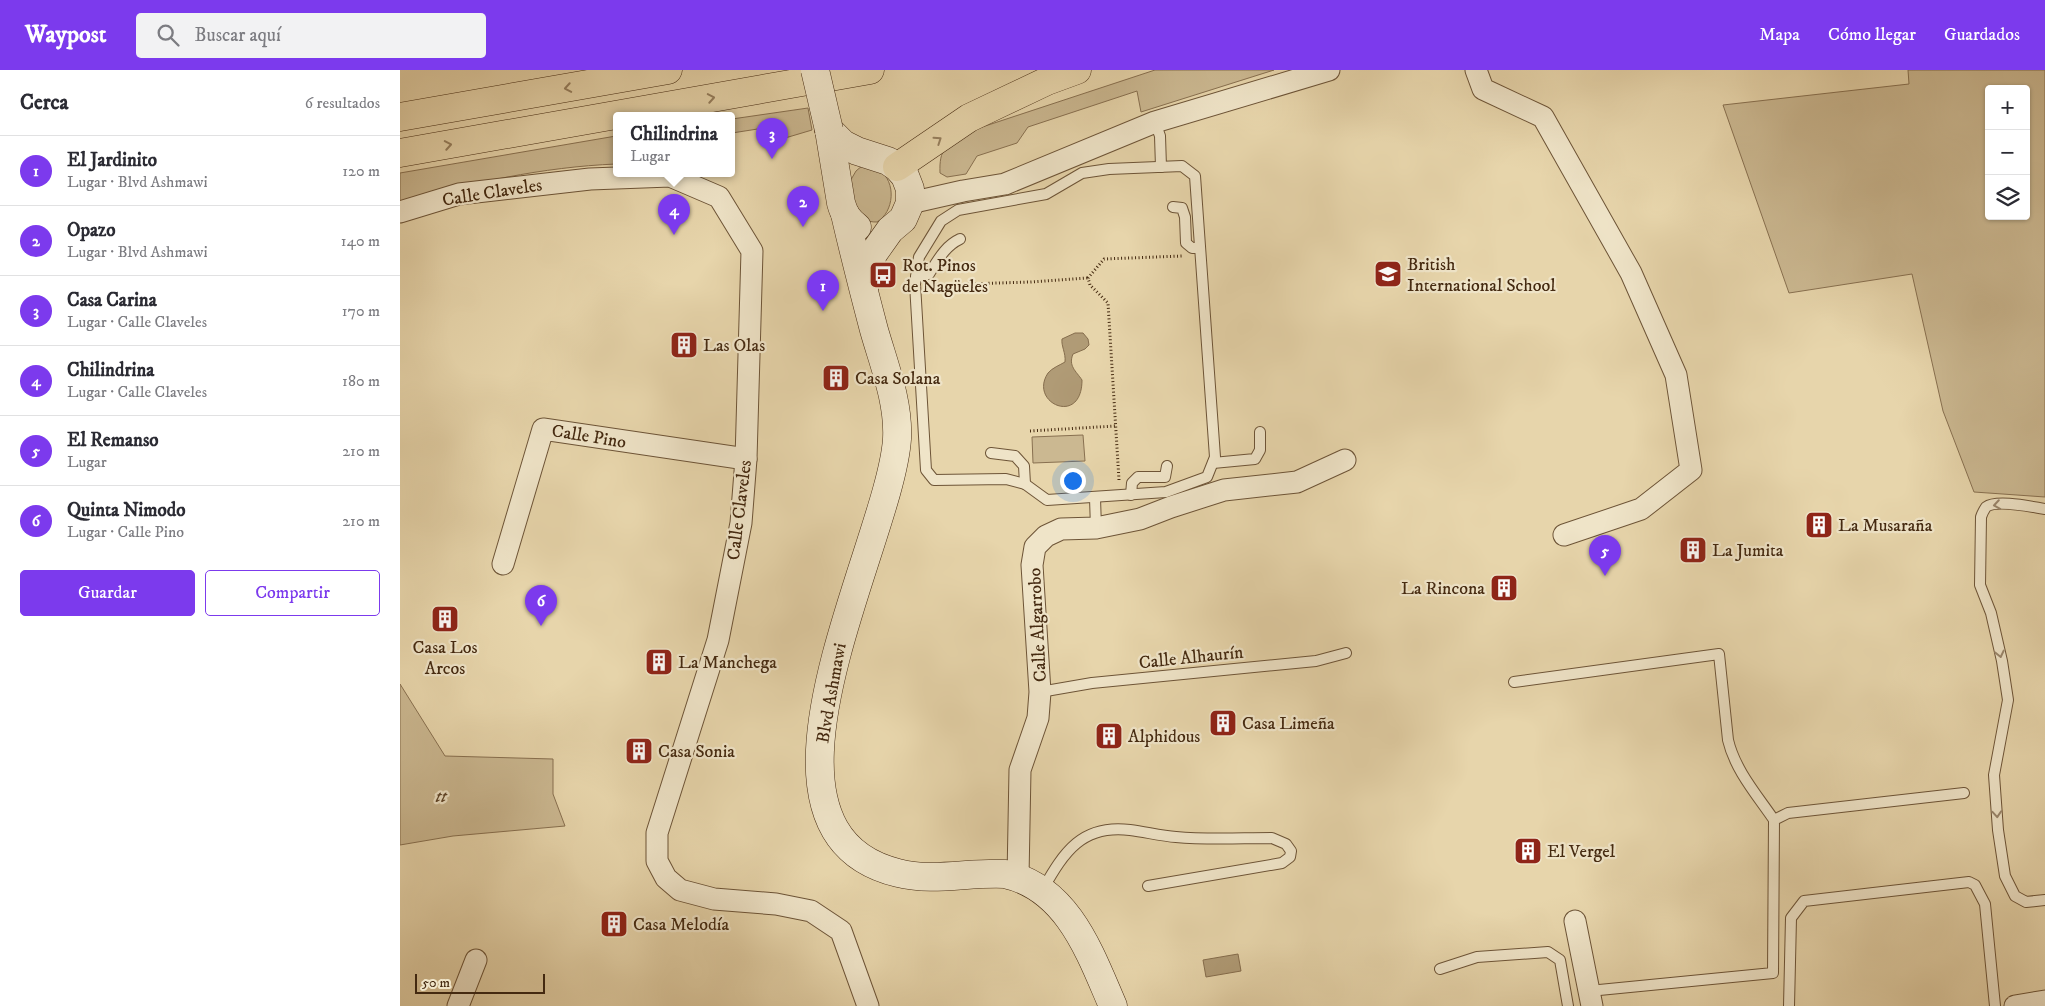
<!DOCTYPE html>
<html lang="es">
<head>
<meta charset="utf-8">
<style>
	body { margin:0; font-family:"IM FELL DW Pica",serif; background:#f2f2f3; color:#2b2b33 }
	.controls { position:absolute; right:15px; top:15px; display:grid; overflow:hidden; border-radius:5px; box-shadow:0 1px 4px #0004 }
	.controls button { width:45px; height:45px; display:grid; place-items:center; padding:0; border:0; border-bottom:1px solid #e1e1e2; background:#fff; color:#2b2b33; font:25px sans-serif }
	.scale { position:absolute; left:15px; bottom:12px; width:130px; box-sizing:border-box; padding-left:5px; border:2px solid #442910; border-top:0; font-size:14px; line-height:18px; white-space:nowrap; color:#442910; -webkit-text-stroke:4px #efe4c8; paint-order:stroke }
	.you { position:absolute; left:672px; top:410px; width:18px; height:18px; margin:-12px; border:4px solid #fff; border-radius:50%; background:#1a73e8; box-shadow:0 0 0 8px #1a73e833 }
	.badge { display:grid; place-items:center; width:32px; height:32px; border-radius:50%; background:#7c3aed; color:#fff; font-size:16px; font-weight:700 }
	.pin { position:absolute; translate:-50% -41px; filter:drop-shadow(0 1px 2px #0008) }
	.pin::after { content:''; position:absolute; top:26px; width:18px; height:15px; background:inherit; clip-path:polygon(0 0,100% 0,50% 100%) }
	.popup { position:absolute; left:213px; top:42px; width:122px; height:65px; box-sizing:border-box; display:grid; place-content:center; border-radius:5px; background:#fff; filter:drop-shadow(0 1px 4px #0005); font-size:16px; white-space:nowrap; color:#7c7c81 }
	.popup b { font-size:19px; color:#2b2b33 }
	.popup::after { content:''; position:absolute; left:50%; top:100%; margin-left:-10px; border:10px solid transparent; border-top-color:#fff }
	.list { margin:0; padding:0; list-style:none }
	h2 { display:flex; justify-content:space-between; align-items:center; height:65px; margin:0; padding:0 20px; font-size:21px }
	h2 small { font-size:16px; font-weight:400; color:#7c7c81 }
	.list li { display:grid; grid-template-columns:32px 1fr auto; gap:15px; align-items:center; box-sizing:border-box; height:70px; padding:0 20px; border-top:1px solid #e1e1e2 }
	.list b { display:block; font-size:19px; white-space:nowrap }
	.list p { margin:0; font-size:16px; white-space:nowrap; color:#7c7c81 }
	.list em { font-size:16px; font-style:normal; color:#7c7c81 }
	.actions { display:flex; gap:10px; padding:15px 20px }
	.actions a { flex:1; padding:11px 0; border:1px solid #7c3aed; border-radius:5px; text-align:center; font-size:18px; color:#7c3aed }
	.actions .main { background:#7c3aed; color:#fff }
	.icon { flex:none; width:28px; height:28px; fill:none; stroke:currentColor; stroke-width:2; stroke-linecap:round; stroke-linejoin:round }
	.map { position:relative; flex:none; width:1645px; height:936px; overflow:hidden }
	header { display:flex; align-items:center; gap:30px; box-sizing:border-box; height:70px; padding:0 25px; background:#7c3aed; color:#fff }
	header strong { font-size:24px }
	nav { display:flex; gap:28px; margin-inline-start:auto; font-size:18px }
	.search { width:350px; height:45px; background:#f2f2f3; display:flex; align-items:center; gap:12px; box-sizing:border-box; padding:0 18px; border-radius:5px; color:#7c7c81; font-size:19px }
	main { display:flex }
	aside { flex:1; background:#fff }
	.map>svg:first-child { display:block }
	.green { fill:#cbb891; stroke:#887050; fill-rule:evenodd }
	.water { fill:#b09b76; stroke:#856d4d }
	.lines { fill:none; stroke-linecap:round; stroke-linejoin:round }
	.lane-casing { stroke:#6d5437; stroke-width:12 }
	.street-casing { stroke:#6d5437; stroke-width:23 }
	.secondary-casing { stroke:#442910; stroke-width:29 }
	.highway-casing { stroke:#442910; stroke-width:29 }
	.path { stroke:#442910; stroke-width:3; stroke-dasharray:1 2.5; stroke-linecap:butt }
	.lane { stroke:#efe4c8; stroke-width:10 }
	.street { stroke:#efe4c8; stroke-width:21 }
	.secondary { stroke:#efe4c8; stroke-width:28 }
	.highway { stroke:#e7d5ab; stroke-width:28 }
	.secondary-bridge-casing { stroke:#442910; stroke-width:29; stroke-linecap:butt }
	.secondary-bridge { stroke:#efe4c8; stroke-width:28 }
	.oneway { stroke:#967f5e }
	.oneway2 { stroke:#9a866c }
	.labels { text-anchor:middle; stroke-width:4.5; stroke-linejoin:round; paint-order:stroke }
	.street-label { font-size:18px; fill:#442910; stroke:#efe4c8 }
	.poi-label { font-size:18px; fill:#442910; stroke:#efe4c8; text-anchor:start }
	.park-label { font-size:18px; font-style:italic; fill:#5f462a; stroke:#efe4c8 }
</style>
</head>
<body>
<header>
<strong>Waypost</strong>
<div class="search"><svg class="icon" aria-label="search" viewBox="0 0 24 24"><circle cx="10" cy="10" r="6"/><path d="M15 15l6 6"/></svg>Buscar aquí</div>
<nav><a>Mapa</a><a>Cómo llegar</a><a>Guardados</a></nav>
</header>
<main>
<aside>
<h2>Cerca<small>6 resultados</small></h2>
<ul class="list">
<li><span class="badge">1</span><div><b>El Jardinito</b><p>Lugar · Blvd Ashmawi</p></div><em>120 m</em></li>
<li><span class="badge">2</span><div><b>Opazo</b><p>Lugar · Blvd Ashmawi</p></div><em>140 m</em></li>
<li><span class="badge">3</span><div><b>Casa Carina</b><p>Lugar · Calle Claveles</p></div><em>170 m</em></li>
<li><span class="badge">4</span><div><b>Chilindrina</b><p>Lugar · Calle Claveles</p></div><em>180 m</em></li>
<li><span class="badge">5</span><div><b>El Remanso</b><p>Lugar</p></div><em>210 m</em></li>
<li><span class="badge">6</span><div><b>Quinta Nimodo</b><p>Lugar · Calle Pino</p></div><em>210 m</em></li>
</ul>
<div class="actions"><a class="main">Guardar</a><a>Compartir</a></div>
</aside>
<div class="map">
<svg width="1645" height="936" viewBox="0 0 1645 936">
	<rect width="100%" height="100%" fill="#e7d5ab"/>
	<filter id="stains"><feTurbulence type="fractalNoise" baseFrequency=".004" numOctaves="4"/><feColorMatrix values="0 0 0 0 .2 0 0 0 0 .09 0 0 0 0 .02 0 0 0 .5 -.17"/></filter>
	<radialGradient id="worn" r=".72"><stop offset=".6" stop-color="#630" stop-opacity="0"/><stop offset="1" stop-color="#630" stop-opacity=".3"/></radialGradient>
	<g class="green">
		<path d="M755,0H874L741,42L737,21L628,57L617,73L577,86L566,104L547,107L540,103C539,79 546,75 564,63Z"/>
		<path d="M1508,0H1645V427L1574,422L1543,341L1512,204L1389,223L1323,35L1509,14ZM1589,19H1626V146H1589Z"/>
		<path d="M408,38L412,60L365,74L364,58L332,63V49Z"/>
		<path d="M216,66V94C143,97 70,113 0,133V103Z"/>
		<path d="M463,95C468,97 475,98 479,100C497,112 494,142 477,152C455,153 454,129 449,113L456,101Z"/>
		<path d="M683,365L685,391L633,393L632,367Z"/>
		<path d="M0,614L45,686L153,689V724L165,756L53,766L0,775Z"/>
	</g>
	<g class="water">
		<path d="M675,263H683L688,269L689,275L685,279L673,284C668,296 676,301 682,310C682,357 628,333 648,303C652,298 660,295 665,292C666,283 661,276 662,269Z"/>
		<path d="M838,884L841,901L806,907L803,890Z"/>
	</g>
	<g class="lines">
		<defs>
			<g id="lane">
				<path d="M755,52L760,66L761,97"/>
				<path d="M782,96L795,106L815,387L807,407L766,422L647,430L625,414L606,409L534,410L526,400L515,214L519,187L541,151L558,140L646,124L682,103L709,99Z"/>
				<path d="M773,137L782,138L785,147L786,173L792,178H800"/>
				<path d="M516,207L529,204C538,190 545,176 560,169"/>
				<path d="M591,383L615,386L624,396L625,414"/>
				<path d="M813,393L855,389L860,380V362"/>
				<path d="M731,425L732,413L738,407H765L767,396"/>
				<path d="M695,428L696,458"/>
				<path d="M1645,439C1632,437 1597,429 1586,437C1584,440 1582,444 1581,447L1580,515L1591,543L1602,591L1608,630L1594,705L1598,760L1605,806L1615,826L1626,832L1645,830"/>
				<path d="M1114,612L1319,584L1328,670C1335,700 1357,725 1374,750"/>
				<path d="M640,622L692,613L916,591L946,583"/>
				<path d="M643,819C664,782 682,754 730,760C746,762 761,766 776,767C807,770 840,768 872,768L886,774L891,781L890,787L882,793L748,816"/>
				<path d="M1040,899L1077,887L1148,882L1160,890L1168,936"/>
				<path d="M1189,921L1373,903L1374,750L1388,743L1564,723"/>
				<path d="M1389,936L1391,848L1404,831L1569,812L1575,815L1585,834L1595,936"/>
			</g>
			<g id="street">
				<path d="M1076,0L1083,19L1143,47L1231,203L1276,305L1291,400L1241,439L1164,465"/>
				<path d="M510,133L563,121L605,114L755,52L929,0"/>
				<path d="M0,142L59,124L190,109L270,106L319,127L352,181L346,389L341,453L318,570L257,763V791L266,808L280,820L314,829L376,834L411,841L441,861L468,936"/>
				<path d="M103,494L143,359L346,389"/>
				<path d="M618,807L620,700L638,648L640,622L632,495L635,477L646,466L661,459L696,458L740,449L771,437L824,420L897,412L945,390"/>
				<path d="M1175,851L1192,936"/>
				<path d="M58,936L76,890"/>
				<path d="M1615,936L1645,931"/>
			</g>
			<g id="secondary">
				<path d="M429,60L443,74L457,81L488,91L497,97L505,106L510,119V133L503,149L490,160L473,184L464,217"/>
				<path d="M429,60L441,133C444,144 448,150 457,157"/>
				<path d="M445,144C454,183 464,222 474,260C484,295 499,332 497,369C490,474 326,761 498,803C533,812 569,802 605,804C668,818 690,883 713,936"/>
			</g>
			<g id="highway">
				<path d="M0,47L268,0"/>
				<path d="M0,83L470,0"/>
				<path d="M497,97L569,48L647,11L677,0"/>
			</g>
		</defs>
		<use href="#lane" class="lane-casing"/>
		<use href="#street" class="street-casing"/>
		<use href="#secondary" class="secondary-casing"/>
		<use href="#highway" class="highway-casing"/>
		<g class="path">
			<path d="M536,215L630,212L688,208"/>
			<path d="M630,361L715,356"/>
			<path d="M719,410L708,233L690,215L688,208L704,189L782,186"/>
		</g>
		<use href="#lane" class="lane"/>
		<use href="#street" class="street"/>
		<use href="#secondary" class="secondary"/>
		<use href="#highway" class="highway"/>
		<defs>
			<path id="secondary-bridge" d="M415,0L429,60"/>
		</defs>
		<use href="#secondary-bridge" class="secondary-bridge-casing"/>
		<use href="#secondary-bridge" class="secondary-bridge"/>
	</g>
	<defs><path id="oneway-chevron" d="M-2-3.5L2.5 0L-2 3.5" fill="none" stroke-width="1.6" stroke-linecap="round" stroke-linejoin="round" transform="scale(1.25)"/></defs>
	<g class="oneway">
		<use href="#oneway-chevron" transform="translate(168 18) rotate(170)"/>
		<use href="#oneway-chevron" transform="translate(311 28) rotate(-10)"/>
		<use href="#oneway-chevron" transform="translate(538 70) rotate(-34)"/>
		<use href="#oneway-chevron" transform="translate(48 75) rotate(-10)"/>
	</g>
	<g class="oneway2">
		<use href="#oneway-chevron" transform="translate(1597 435) rotate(171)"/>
		<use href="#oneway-chevron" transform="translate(1600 584) rotate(77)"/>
		<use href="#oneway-chevron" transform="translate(1597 744) rotate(86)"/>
	</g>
	<defs>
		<symbol id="school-square" viewBox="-11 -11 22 22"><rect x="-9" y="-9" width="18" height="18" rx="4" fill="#8f2418" stroke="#efe4c8"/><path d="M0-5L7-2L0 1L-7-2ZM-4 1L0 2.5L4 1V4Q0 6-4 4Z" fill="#fff"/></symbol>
		<symbol id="bus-square" viewBox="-11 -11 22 22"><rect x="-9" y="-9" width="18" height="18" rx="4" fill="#8f2418" stroke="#efe4c8"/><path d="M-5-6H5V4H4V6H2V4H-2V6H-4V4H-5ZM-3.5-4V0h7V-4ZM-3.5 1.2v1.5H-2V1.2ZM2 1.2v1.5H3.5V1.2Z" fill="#fff"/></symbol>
		<symbol id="building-square" viewBox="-11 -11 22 22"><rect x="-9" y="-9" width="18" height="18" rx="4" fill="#8f2418" stroke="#efe4c8"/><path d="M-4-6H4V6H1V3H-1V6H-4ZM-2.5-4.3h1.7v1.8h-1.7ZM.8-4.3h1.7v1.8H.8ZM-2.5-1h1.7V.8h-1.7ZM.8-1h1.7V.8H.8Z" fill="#fff"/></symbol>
	</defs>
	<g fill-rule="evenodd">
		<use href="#school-square" x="972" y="188" width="32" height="32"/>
		<use href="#bus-square" x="467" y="189" width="32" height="32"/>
		<use href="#building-square" x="268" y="259" width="32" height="32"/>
		<use href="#building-square" x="420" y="292" width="32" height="32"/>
		<use href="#building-square" x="1403" y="439" width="32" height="32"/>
		<use href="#building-square" x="1277" y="464" width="32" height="32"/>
		<use href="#building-square" x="1088" y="502" width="32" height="32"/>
		<use href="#building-square" x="29" y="533" width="32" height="32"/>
		<use href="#building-square" x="243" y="576" width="32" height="32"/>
		<use href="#building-square" x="807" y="637" width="32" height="32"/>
		<use href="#building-square" x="693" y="650" width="32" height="32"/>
		<use href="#building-square" x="223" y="665" width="32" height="32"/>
		<use href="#building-square" x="1112" y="765" width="32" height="32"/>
		<use href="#building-square" x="198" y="838" width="32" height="32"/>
	</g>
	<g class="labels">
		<g class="street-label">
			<text transform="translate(92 122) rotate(-9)" y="6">Calle Claveles</text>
			<text transform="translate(189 366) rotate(9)" y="6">Calle Pino</text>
			<text transform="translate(339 440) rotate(-83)" y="6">Calle Claveles</text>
			<text transform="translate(637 555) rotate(-93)" y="6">Calle Algarrobo</text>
			<text transform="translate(791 587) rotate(-6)" y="6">Calle Alhaurín</text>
			<text transform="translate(431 623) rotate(-80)" y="6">Blvd Ashmawi</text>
		</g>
		<g class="poi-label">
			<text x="1007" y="200">British<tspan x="1007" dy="21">International School</tspan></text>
			<text x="502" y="201">Rot. Pinos<tspan x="502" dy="21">de Nagüeles</tspan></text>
			<text x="303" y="281">Las Olas</text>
			<text x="455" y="314">Casa Solana</text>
			<text x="1438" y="461">La Musaraña</text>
			<text x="1312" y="486">La Jumita</text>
			<text x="1085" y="524" text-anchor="end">La Rincona</text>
			<text x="45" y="583" text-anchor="middle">Casa Los<tspan x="45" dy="21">Arcos</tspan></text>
			<text x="278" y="598">La Manchega</text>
			<text x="842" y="659">Casa Limeña</text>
			<text x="728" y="672">Alphidous</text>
			<text x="258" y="687">Casa Sonia</text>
			<text x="1147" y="787">El Vergel</text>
			<text x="233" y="860">Casa Melodía</text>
		</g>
		<g class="park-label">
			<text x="41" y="732">tt</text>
		</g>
	</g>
	<rect width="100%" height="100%" filter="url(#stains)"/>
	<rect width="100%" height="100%" fill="url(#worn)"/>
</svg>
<div class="controls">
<button>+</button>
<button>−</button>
<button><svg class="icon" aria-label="layers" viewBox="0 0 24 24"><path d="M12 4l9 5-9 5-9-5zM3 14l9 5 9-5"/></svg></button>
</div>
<div class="scale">50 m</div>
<div class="you"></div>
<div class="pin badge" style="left:423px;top:241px">1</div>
<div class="pin badge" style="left:403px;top:157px">2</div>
<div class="pin badge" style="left:372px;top:89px">3</div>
<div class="pin badge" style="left:274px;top:165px">4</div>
<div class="popup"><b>Chilindrina</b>Lugar</div>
<div class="pin badge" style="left:1205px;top:506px">5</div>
<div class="pin badge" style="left:141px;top:556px">6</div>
</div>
</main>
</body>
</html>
